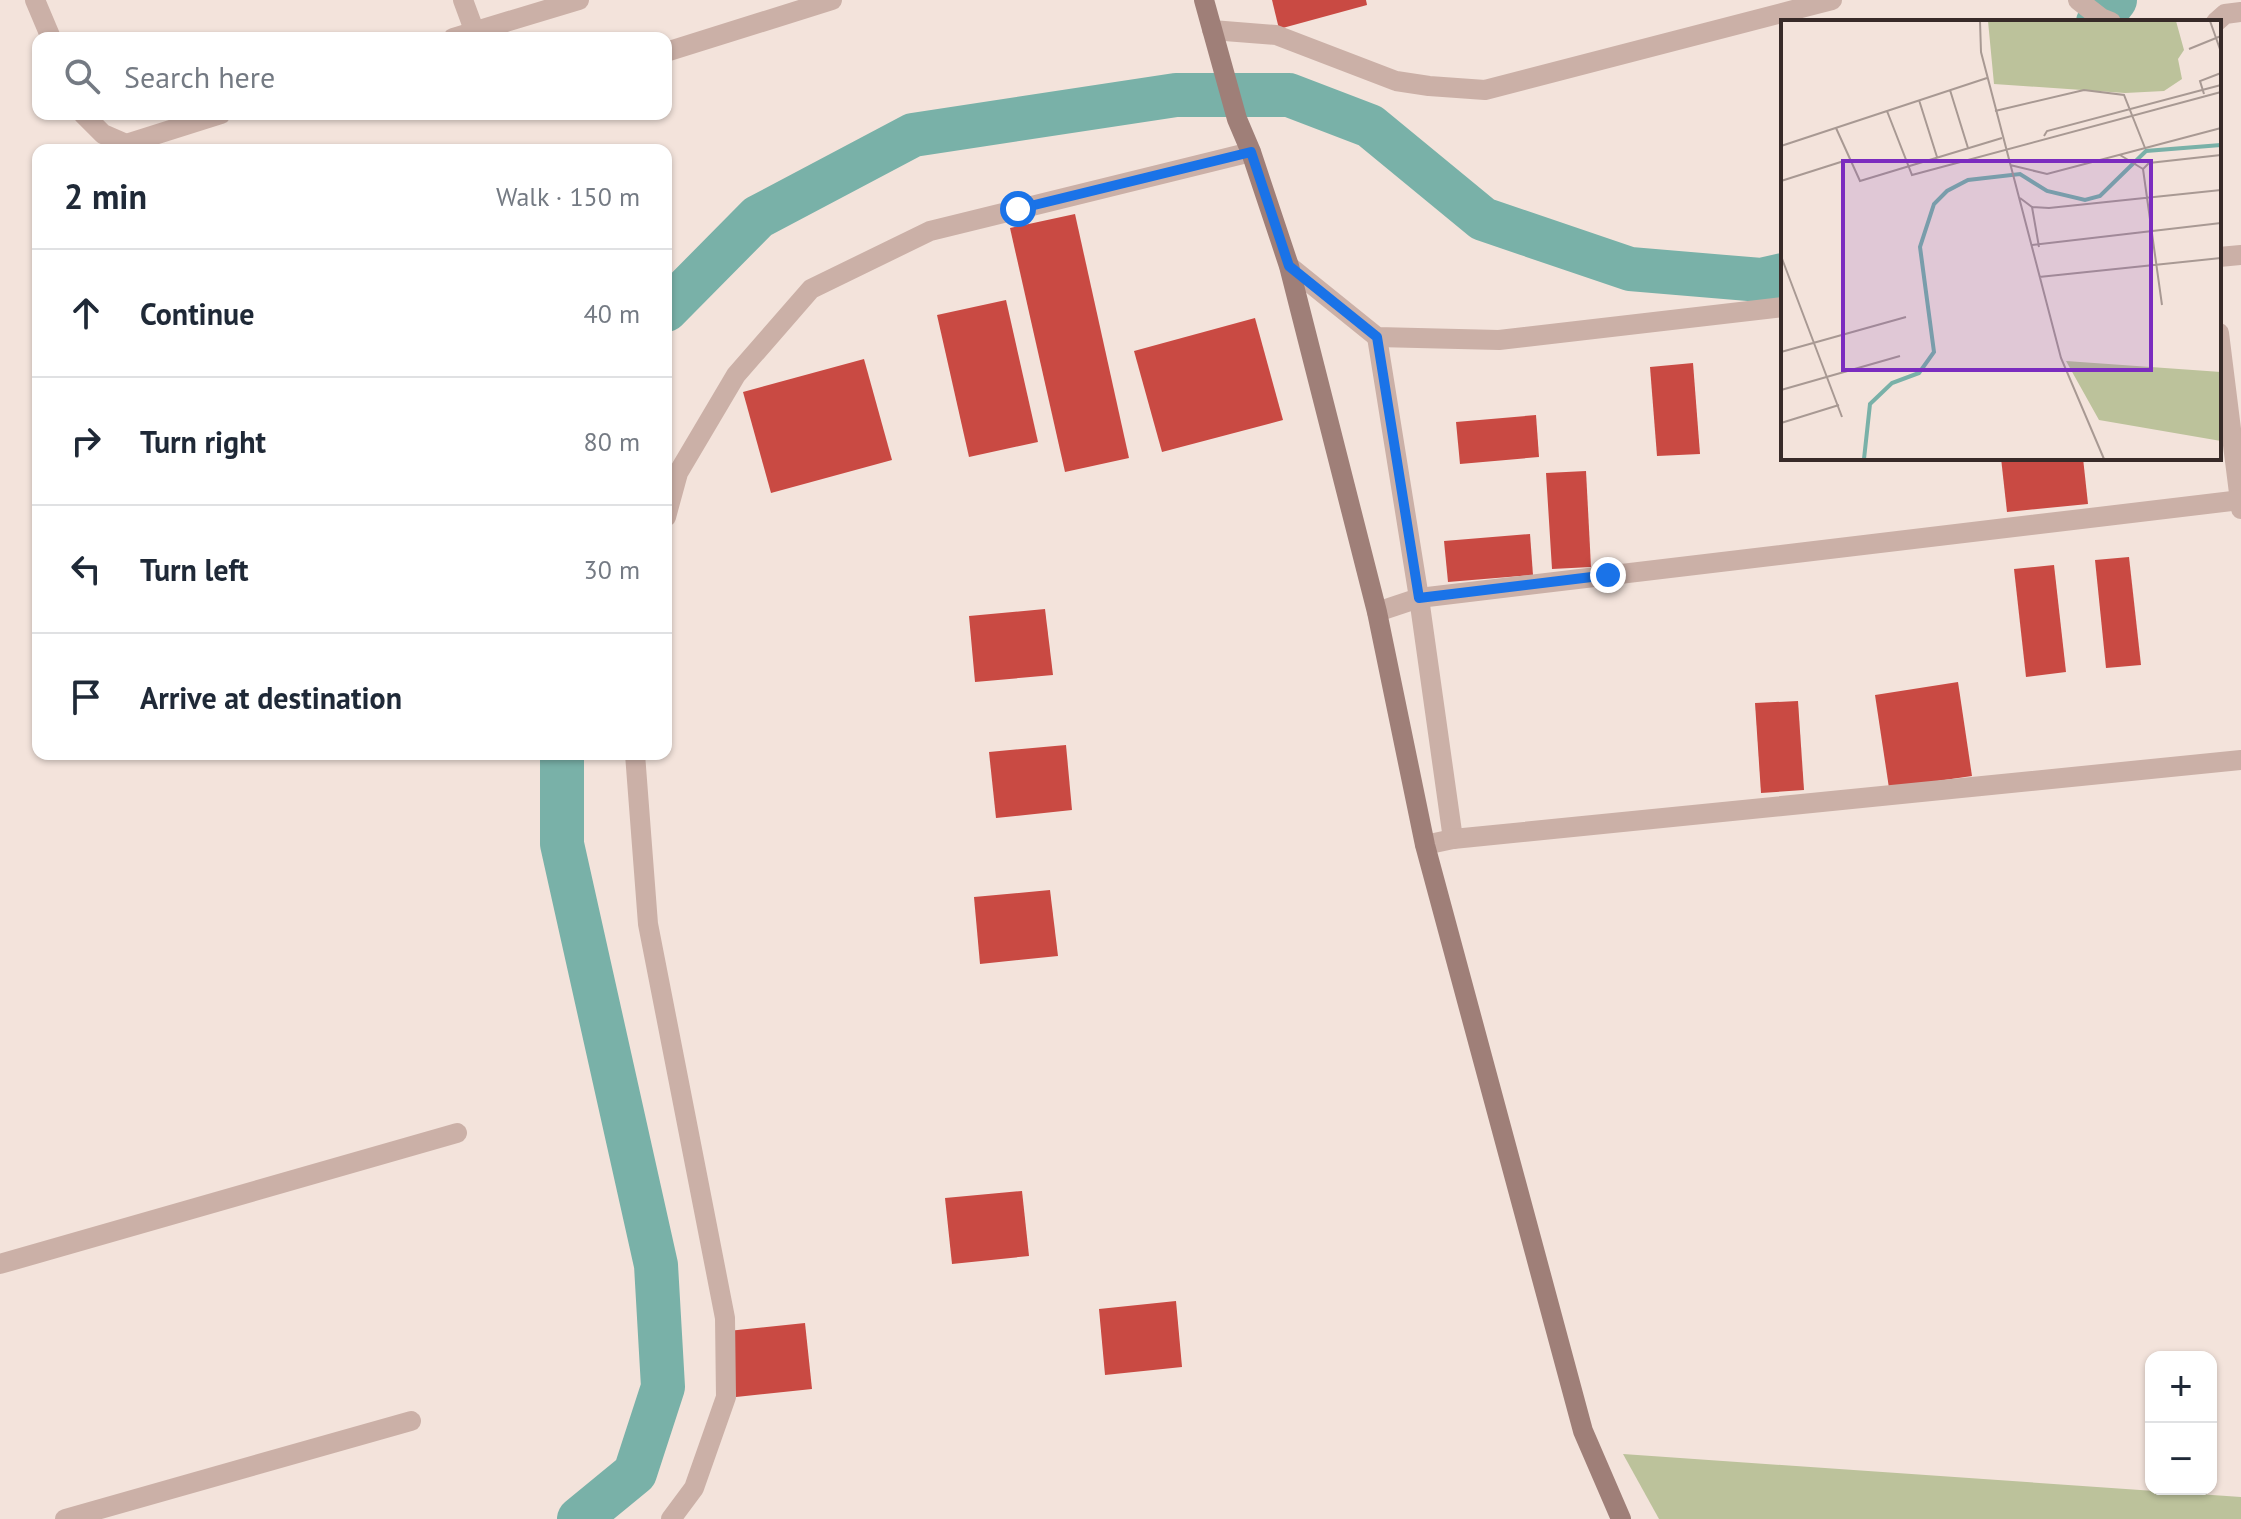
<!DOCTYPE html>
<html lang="en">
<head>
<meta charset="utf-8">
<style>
	body { margin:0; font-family:"PT Sans",sans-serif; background:#f2f2f3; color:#1f2937 }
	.controls { position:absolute; right:24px; bottom:24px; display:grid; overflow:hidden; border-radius:16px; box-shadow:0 2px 6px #0004 }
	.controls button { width:72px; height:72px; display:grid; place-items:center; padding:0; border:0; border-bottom:2px solid #e0e1e3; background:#fff; color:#1f2937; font:40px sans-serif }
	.stop { position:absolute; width:24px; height:24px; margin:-18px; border:6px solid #1a73e8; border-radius:50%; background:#fff }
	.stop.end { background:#1a73e8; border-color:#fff; box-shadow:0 2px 8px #0008 }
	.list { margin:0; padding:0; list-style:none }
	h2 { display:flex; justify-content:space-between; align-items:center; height:104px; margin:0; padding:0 32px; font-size:34px }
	h2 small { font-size:26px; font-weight:400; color:#747a83 }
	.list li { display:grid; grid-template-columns:52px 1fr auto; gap:24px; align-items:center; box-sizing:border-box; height:128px; padding:0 32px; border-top:2px solid #e0e1e3 }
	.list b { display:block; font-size:30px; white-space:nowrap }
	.list em { font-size:26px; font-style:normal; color:#747a83 }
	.icon { flex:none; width:44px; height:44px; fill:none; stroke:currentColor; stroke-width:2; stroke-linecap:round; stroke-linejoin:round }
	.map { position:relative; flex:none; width:2241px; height:1519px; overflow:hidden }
	.search { position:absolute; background:#fff; box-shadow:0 2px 6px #0004; left:32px; top:32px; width:640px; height:88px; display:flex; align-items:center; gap:20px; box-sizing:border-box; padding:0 28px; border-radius:16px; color:#747a83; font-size:30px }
	.panel { position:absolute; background:#fff; box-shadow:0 2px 6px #0004; left:32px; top:144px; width:640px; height:616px; border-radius:16px }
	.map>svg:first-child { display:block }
	.green { fill:#bcc29b }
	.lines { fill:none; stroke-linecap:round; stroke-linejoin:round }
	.canal { stroke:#79b1a8; stroke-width:44 }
	.building { fill:#c94a43 }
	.lane { stroke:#cbb0a7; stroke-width:20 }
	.street { stroke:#cbb0a7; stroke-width:20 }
	.secondary { stroke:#9f7f78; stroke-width:20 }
	.route { stroke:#1a73e8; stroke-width:10 }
	.inset-river { fill:none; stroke:#79b1a8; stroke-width:4 }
	.inset-road { fill:none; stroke:#a89993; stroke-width:2 }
	.view { fill:#7b2cbf; fill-opacity:0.15; stroke:#7b2cbf; stroke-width:4 }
	.inset-edge { fill:none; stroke:#372a28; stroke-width:4 }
</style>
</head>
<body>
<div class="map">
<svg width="2241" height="1519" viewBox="0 0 2241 1519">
	<rect width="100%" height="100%" fill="#f3e3db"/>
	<path class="green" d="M1623,1454L2241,1497V1519H1659Z"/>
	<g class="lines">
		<g class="canal">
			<path d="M2098,22L2115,0"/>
			<path d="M666,310L758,217L913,135L1176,95H1289L1370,126L1483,219L1630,269L1761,280L1783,275"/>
			<path d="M562,754V844L656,1265L663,1387L635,1473L579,1519"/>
		</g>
	</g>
	<g class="building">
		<path d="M1272,0H1366L1367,5L1279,29Z"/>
		<path d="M1075,214L1129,458L1065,472L1010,228Z"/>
		<path d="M1006,300L1038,442L969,457L937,315Z"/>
		<path d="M1255,318L1283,420L1162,452L1134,351Z"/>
		<path d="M864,359L892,460L771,493L743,392Z"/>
		<path d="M1693,363L1700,454L1657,456L1650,367Z"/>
		<path d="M1536,415L1539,457L1460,464L1456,422Z"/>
		<path d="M2001,458H2083L2088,504L2007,512Z"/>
		<path d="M1586,471L1591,567L1552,569L1546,473Z"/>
		<path d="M1530,534L1533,575L1448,582L1444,541Z"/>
		<path d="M2129,557L2141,665L2106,668L2095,560Z"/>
		<path d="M2054,565L2066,672L2026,677L2014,569Z"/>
		<path d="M1045,609L1053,675L975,682L969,616Z"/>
		<path d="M1958,682L1972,776L1889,788L1875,695Z"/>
		<path d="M1798,701L1804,790L1761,793L1755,703Z"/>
		<path d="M1066,745L1072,810L996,818L989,752Z"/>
		<path d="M1050,890L1058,956L980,964L974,897Z"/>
		<path d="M1022,1191L1029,1256L952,1264L945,1198Z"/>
		<path d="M1176,1301L1182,1367L1105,1375L1099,1309Z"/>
		<path d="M805,1323L812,1389L736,1397L728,1331Z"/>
	</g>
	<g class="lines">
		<g class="lane">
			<path d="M666,517L678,473L736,375L811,289L930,231L1251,152"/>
			<path d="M635,754L648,924L725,1318L726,1397L694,1488L671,1519"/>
		</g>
		<g class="street">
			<path d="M35,0L51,38"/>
			<path d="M463,0L477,38"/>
			<path d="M2078,0L2101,18L2111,22"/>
			<path d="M2216,22L2225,14L2241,12"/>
			<path d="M1212,30L1276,35L1396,81L1429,86L1485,90L1832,0"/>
			<path d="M453,38L579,0"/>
			<path d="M666,52L832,0"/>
			<path d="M83,114L103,134L126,144L221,114"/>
			<path d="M2219,257L2241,255"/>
			<path d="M1289,266L1377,337L1499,340L1783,307"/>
			<path d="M2219,333L2241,509"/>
			<path d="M1377,337L1419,598L1453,839"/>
			<path d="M1377,612L1419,598L2241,500"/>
			<path d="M1425,845L1453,839L2241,760"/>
			<path d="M0,1264L457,1133"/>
			<path d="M65,1519L411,1421"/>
		</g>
		<path class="secondary" d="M1204,0L1237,119L1251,152L1289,266L1377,612L1425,845L1583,1431L1621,1519"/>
	</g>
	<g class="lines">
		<path class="route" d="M1018,209L1251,152L1289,266L1377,337L1419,598L1608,575"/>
	</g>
	<g transform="translate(1781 20)">
		<rect width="440" height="440" fill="#f3e3db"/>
		<path d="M207,1H395L403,30L397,39L401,59L383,71L344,73L213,64ZM285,341L440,352V421L318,400Z" fill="#bcc29b"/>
		<path class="inset-river" d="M83,439L89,384L111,363L138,353L153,332L139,227L153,184L166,171L187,160L239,154L266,171L304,180L319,176L365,131L440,125"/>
		<path class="inset-road" d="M199,1L200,32L280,338L323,439M429,1L440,32M408,29L440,16M169,70L187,128M423,74L419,61L440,53M138,80L156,137M106,91L131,155L440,72M214,91L303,70L343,75L364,128M55,108L79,161L221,118M263,116L266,111L440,65M0,126L206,58M339,135L362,149M229,145L266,154L440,108M0,161L66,140M239,178L251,187L268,188L440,170M251,187L258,227M251,225L440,203M0,236L61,397M258,257L440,238M381,285L362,149L368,143L440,135M0,332L125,297M0,370L119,336M0,403L58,385"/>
		<path class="view" d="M62,141H370V350H62Z"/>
		<rect width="440" height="440" class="inset-edge"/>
	</g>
</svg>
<div class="controls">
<button>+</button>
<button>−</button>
</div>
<div class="stop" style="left:1018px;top:209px"></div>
<div class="stop end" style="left:1608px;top:575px"></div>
<div class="search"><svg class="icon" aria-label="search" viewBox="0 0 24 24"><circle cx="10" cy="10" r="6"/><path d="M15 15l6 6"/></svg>Search here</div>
<section class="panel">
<h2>2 min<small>Walk · 150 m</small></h2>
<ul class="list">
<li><svg class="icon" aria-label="ahead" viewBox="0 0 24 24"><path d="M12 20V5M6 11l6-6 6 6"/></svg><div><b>Continue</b></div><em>40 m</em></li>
<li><svg class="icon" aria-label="right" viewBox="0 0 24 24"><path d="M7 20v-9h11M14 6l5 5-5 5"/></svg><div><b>Turn right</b></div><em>80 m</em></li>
<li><svg class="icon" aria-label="left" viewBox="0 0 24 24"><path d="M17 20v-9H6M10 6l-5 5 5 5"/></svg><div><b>Turn left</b></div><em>30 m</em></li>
<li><svg class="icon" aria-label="arrive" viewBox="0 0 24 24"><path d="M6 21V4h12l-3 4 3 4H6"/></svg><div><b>Arrive at destination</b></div></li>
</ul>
</section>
</div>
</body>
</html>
